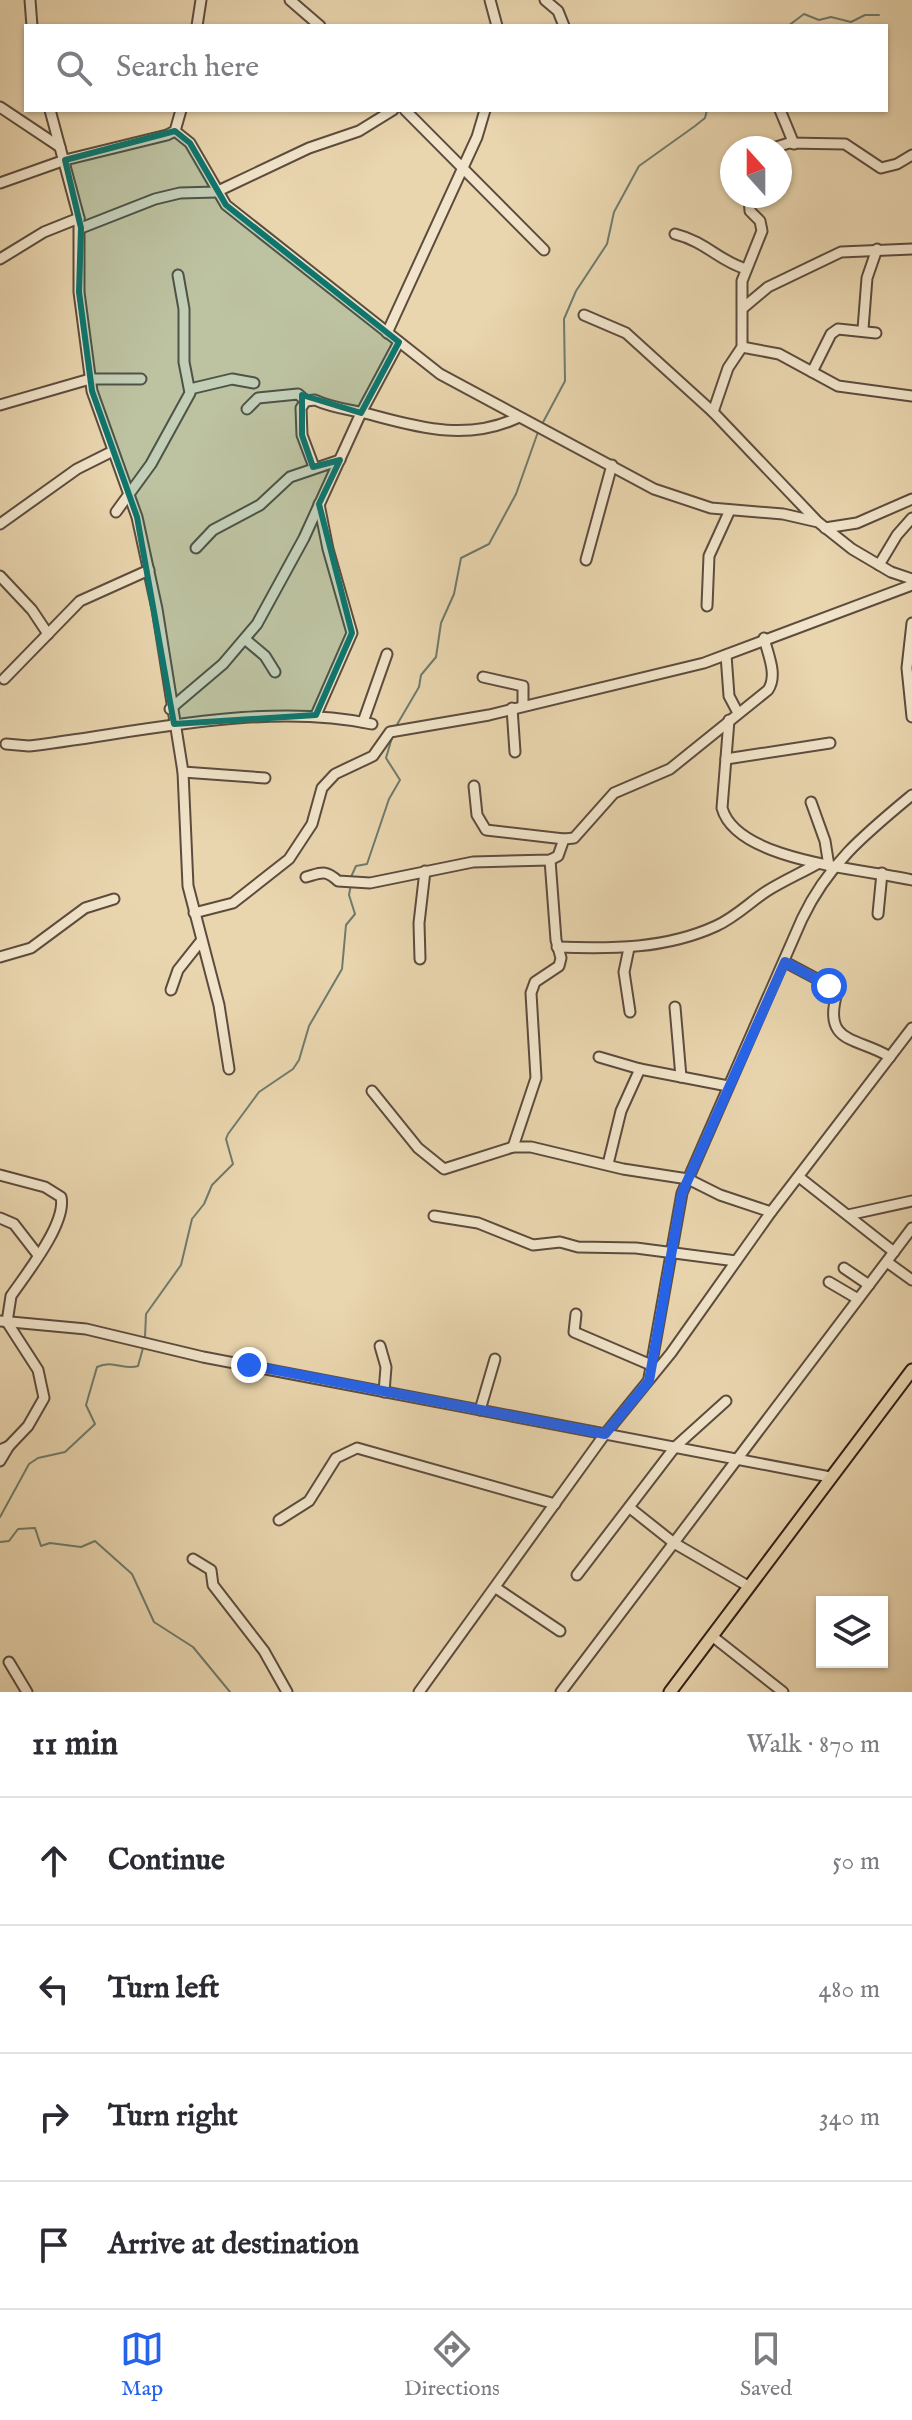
<!DOCTYPE html>
<html lang="en">
<head>
<meta charset="utf-8">
<style>
	body { margin:0; font-family:"IM FELL English",serif; background:#f2f2f3; color:#2b2b33 }
	.controls { position:absolute; right:24px; bottom:24px; display:grid; overflow:hidden; border-radius:0px; box-shadow:0 2px 6px #0004 }
	.controls button { width:72px; height:72px; display:grid; place-items:center; padding:0; border:0; border-bottom:2px solid #e1e1e2; background:#fff; color:#2b2b33; font:40px sans-serif }
	.compass { position:absolute; left:720px; top:136px; width:72px; height:72px; border-radius:50%; background:#fff; box-shadow:0 2px 6px #0004; rotate:339deg }
	.stop { position:absolute; width:24px; height:24px; margin:-18px; border:6px solid #2563eb; border-radius:50%; background:#fff }
	.stop.end { background:#2563eb; border-color:#fff; box-shadow:0 2px 8px #0008 }
	.list { margin:0; padding:0; list-style:none }
	h2 { display:flex; justify-content:space-between; align-items:center; height:104px; margin:0; padding:0 32px; font-size:34px }
	h2 small { font-size:26px; font-weight:400; color:#7c7c81 }
	.list li { display:grid; grid-template-columns:52px 1fr auto; gap:24px; align-items:center; box-sizing:border-box; height:128px; padding:0 32px; border-top:2px solid #e1e1e2 }
	.list b { display:block; font-size:30px; white-space:nowrap }
	.list em { font-size:26px; font-style:normal; color:#7c7c81 }
	.icon { flex:none; width:44px; height:44px; fill:none; stroke:currentColor; stroke-width:2; stroke-linecap:round; stroke-linejoin:round }
	.map { position:relative; flex:none; width:912px; height:1692px; overflow:hidden }
	.search { position:absolute; background:#fff; box-shadow:0 2px 6px #0004; left:24px; right:24px; top:24px; height:88px; display:flex; align-items:center; gap:20px; box-sizing:border-box; padding:0 28px; border-radius:0px; color:#7c7c81; font-size:30px }
	.sheet { height:616px; background:#fff }
	nav { display:flex; justify-content:space-around; align-items:center; box-sizing:border-box; height:112px; border-top:2px solid #e1e1e2; background:#fff; font-size:22px; color:#7c7c81 }
	nav a { display:grid; justify-items:center; gap:4px }
	nav .on { color:#2563eb }
	.map>svg:first-child { display:block }
	.lines { fill:none; stroke-linecap:round; stroke-linejoin:round }
	.stream { stroke:#6e7b6d; stroke-width:2 }
	.minor-casing { stroke:#5c4c3e; stroke-width:13 }
	.major-casing { stroke:#2d1f18; stroke-width:15 }
	.minor { stroke:#f1e4ca; stroke-width:9 }
	.major { stroke:#e9d5ae; stroke-width:11 }
	.route { stroke:#2563eb; stroke-width:10 }
	.marked { fill:#0f766e; fill-opacity:0.2; stroke:#0f766e; stroke-width:6; stroke-linejoin:round }
</style>
</head>
<body>
<div class="map">
<svg width="912" height="1692" viewBox="0 0 912 1692">
	<rect width="100%" height="100%" fill="#e9d5ae"/>
	<filter id="stains"><feTurbulence type="fractalNoise" baseFrequency=".0025" numOctaves="4"/><feColorMatrix values="0 0 0 0 .2 0 0 0 0 .09 0 0 0 0 .02 0 0 0 .5 -.17"/></filter>
	<radialGradient id="worn" r=".72"><stop offset=".6" stop-color="#630" stop-opacity="0"/><stop offset="1" stop-color="#630" stop-opacity=".3"/></radialGradient>
	<g class="lines">
		<g class="stream">
			<path d="M788,26L804,14L819,20L831,17L851,22L865,15H879"/>
			<path d="M541,426L565,381L564,319L576,291L607,244L614,212L639,166L695,126L705,118L707,110"/>
			<path d="M395,728L419,687L421,675L436,657L441,623L454,594L461,558L489,544L516,494L538,432"/>
			<path d="M351,877L356,866L367,864L389,799L400,780L386,758L393,734"/>
			<path d="M145,1337L146,1314L181,1265L192,1219L204,1204L212,1185L233,1164L226,1139L228,1134L259,1092L293,1069L299,1060L309,1026L342,969L346,925L355,914L349,895L351,884"/>
			<path d="M0,1517L29,1464L38,1458L65,1452L95,1424L86,1405L97,1367C113,1359 124,1371 138,1366L143,1348"/>
			<path d="M0,1542L9,1541L18,1529L35,1528L41,1546L50,1543L81,1547L95,1541L132,1574L154,1622L193,1647L230,1692"/>
		</g>
		<defs>
			<g id="minor">
				<path d="M30,0L32,26"/>
				<path d="M290,0L320,26"/>
				<path d="M490,0L497,26"/>
				<path d="M545,0L558,11L564,26"/>
				<path d="M197,26L201,0"/>
				<path d="M0,107L60,147"/>
				<path d="M50,110L79,218V292L92,391L137,517L157,609L183,772L188,886L219,1005L229,1069"/>
				<path d="M405,110L544,250"/>
				<path d="M780,110L794,144"/>
				<path d="M175,131L190,143L226,205L440,374L654,489L711,508L783,514L818,522L852,549L891,572L912,579"/>
				<path d="M773,148L789,143L845,144L881,168L897,164L912,155"/>
				<path d="M0,183L65,160L167,135L175,131L181,110"/>
				<path d="M81,228L155,199L180,193L216,192L309,148L359,131L393,110"/>
				<path d="M675,234C707,242 717,260 746,269"/>
				<path d="M0,259L44,232L79,218"/>
				<path d="M743,308L768,287L841,252L912,249"/>
				<path d="M584,315L626,333L713,412L816,520"/>
				<path d="M863,329L867,278L877,249"/>
				<path d="M387,333L477,137L485,110"/>
				<path d="M742,347L779,354L838,386L912,396"/>
				<path d="M812,372L831,334L838,329L876,333"/>
				<path d="M190,389L232,379L254,383"/>
				<path d="M0,405L90,379H141"/>
				<path d="M247,409L258,398L298,394L306,401"/>
				<path d="M713,412L728,368L742,347V281L762,231L760,221L750,211L749,196"/>
				<path d="M314,467L302,435L301,408L306,401L315,400C334,409 355,410 376,416C424,429 469,440 517,418"/>
				<path d="M116,512L151,464L190,393L184,362V309L178,275"/>
				<path d="M0,524L77,469L113,451"/>
				<path d="M825,528L857,523L912,499"/>
				<path d="M196,548L213,530L260,505L290,477L340,460"/>
				<path d="M586,560L612,465"/>
				<path d="M879,565L897,535L912,518"/>
				<path d="M0,576L32,610L48,634"/>
				<path d="M707,606L709,556L730,510"/>
				<path d="M912,623L907,668L912,717"/>
				<path d="M246,640L265,656L275,672"/>
				<path d="M726,655L729,696L738,713"/>
				<path d="M483,677L523,686V706"/>
				<path d="M4,679L80,601L149,570"/>
				<path d="M512,708L515,752"/>
				<path d="M170,709L223,664L257,624L304,538L361,413L399,342"/>
				<path d="M316,715L352,633L328,549L319,504"/>
				<path d="M729,720L722,808C737,862 865,869 912,880"/>
				<path d="M363,722L387,654"/>
				<path d="M6,744L29,746C138,733 264,701 372,724"/>
				<path d="M726,759L830,743"/>
				<path d="M183,772L265,778"/>
				<path d="M474,786L477,815L486,830L564,839"/>
				<path d="M811,802L825,841L829,866"/>
				<path d="M306,877C321,873 325,869 338,881L370,883L473,862L550,860L558,856L564,839L574,838L614,793L670,769L768,690C778,675 768,655 764,638"/>
				<path d="M194,913L233,903L289,859L312,824L322,788L335,774L373,756L390,732L489,715L704,663L912,585"/>
				<path d="M878,914L882,873"/>
				<path d="M557,947C612,949 666,949 716,926C736,917 750,902 767,891C783,881 801,873 817,864"/>
				<path d="M629,948L624,972L630,1012"/>
				<path d="M0,957L31,948L85,908L114,899"/>
				<path d="M420,959L419,923L425,871"/>
				<path d="M785,962L834,988L837,993C822,1045 858,1037 890,1057"/>
				<path d="M171,990L178,970L201,941"/>
				<path d="M675,1007L681,1077"/>
				<path d="M599,1057L640,1069"/>
				<path d="M372,1091L418,1148L444,1169L513,1147H531L623,1169L688,1179L720,1195L771,1212"/>
				<path d="M513,1147L536,1078L531,993L535,982L559,966L561,958L556,940L550,860"/>
				<path d="M608,1164L621,1111L640,1069L728,1086"/>
				<path d="M0,1175L45,1187L61,1197C67,1223 26,1274 11,1296L7,1322L38,1370L44,1398L28,1426L9,1446L0,1450"/>
				<path d="M799,1177L894,1252"/>
				<path d="M848,1215L912,1201"/>
				<path d="M434,1216L478,1223L533,1245L560,1242L578,1247L636,1248L736,1261"/>
				<path d="M0,1218L14,1224L38,1255"/>
				<path d="M887,1262L912,1280"/>
				<path d="M844,1268L869,1285"/>
				<path d="M829,1282L858,1299"/>
				<path d="M576,1314L574,1332L651,1365"/>
				<path d="M0,1321L86,1329L203,1357L830,1477"/>
				<path d="M380,1346L386,1367L384,1392"/>
				<path d="M649,1378L682,1193L802,919C828,864 865,834 912,795"/>
				<path d="M480,1410L495,1359"/>
				<path d="M0,1461L9,1446"/>
				<path d="M630,1508L674,1543L748,1586"/>
				<path d="M279,1520L309,1501L336,1458L357,1448L555,1504"/>
				<path d="M193,1559L211,1570L213,1585L264,1651L287,1692"/>
				<path d="M577,1575L675,1447L726,1401"/>
				<path d="M496,1588L560,1631"/>
				<path d="M712,1636L783,1692"/>
				<path d="M9,1662L27,1692"/>
				<path d="M419,1692L605,1434L671,1353L771,1212L912,1028"/>
				<path d="M561,1692L912,1228"/>
			</g>
			<path id="major" d="M670,1692L912,1370"/>
		</defs>
		<use href="#minor" class="minor-casing"/>
		<use href="#major" class="major-casing"/>
		<use href="#minor" class="minor"/>
		<use href="#major" class="major"/>
	</g>
	<g class="lines">
		<path class="route" d="M249,1365L605,1434L649,1381L682,1193L785,962L829,986"/>
	</g>
	<path class="marked" d="M175,131L190,143L226,205L399,342L361,413L302,395V435L313,467L340,460L319,504L352,633L316,715L174,724L137,517L92,391L79,292L81,228L65,160Z"/>
	<rect width="100%" height="100%" filter="url(#stains)"/>
	<rect width="100%" height="100%" fill="url(#worn)"/>
</svg>
<div class="controls">
<button><svg class="icon" aria-label="layers" viewBox="0 0 24 24"><path d="M12 4l9 5-9 5-9-5zM3 14l9 5 9-5"/></svg></button>
</div>
<svg class="compass" viewBox="-18 -18 36 36"><path d="M0-13l5 13h-10z" fill="#e53935"/><path d="M0 13l5-13h-10z" fill="#7c7c81"/></svg>
<div class="stop" style="left:829px;top:986px"></div>
<div class="stop end" style="left:249px;top:1365px"></div>
<div class="search"><svg class="icon" aria-label="search" viewBox="0 0 24 24"><circle cx="10" cy="10" r="6"/><path d="M15 15l6 6"/></svg>Search here</div>
</div>
<section class="sheet">
<h2>11 min<small>Walk · 870 m</small></h2>
<ul class="list">
<li><svg class="icon" aria-label="ahead" viewBox="0 0 24 24"><path d="M12 20V5M6 11l6-6 6 6"/></svg><div><b>Continue</b></div><em>50 m</em></li>
<li><svg class="icon" aria-label="left" viewBox="0 0 24 24"><path d="M17 20v-9H6M10 6l-5 5 5 5"/></svg><div><b>Turn left</b></div><em>480 m</em></li>
<li><svg class="icon" aria-label="right" viewBox="0 0 24 24"><path d="M7 20v-9h11M14 6l5 5-5 5"/></svg><div><b>Turn right</b></div><em>340 m</em></li>
<li><svg class="icon" aria-label="arrive" viewBox="0 0 24 24"><path d="M6 21V4h12l-3 4 3 4H6"/></svg><div><b>Arrive at destination</b></div></li>
</ul>
</section>
<nav>
<a class="on"><svg class="icon" aria-label="map" viewBox="0 0 24 24"><path d="M3 6l6-2 6 2 6-2v14l-6 2-6-2-6 2zM9 4v14M15 6v14"/></svg>Map</a>
<a><svg class="icon" aria-label="directions" viewBox="0 0 24 24"><path d="M12 3l9 9-9 9-9-9zM9 14v-3h6M13 9l2 2-2 2"/></svg>Directions</a>
<a><svg class="icon" aria-label="saved" viewBox="0 0 24 24"><path d="M7 4h10v16l-5-4-5 4z"/></svg>Saved</a>
</nav>
</body>
</html>
